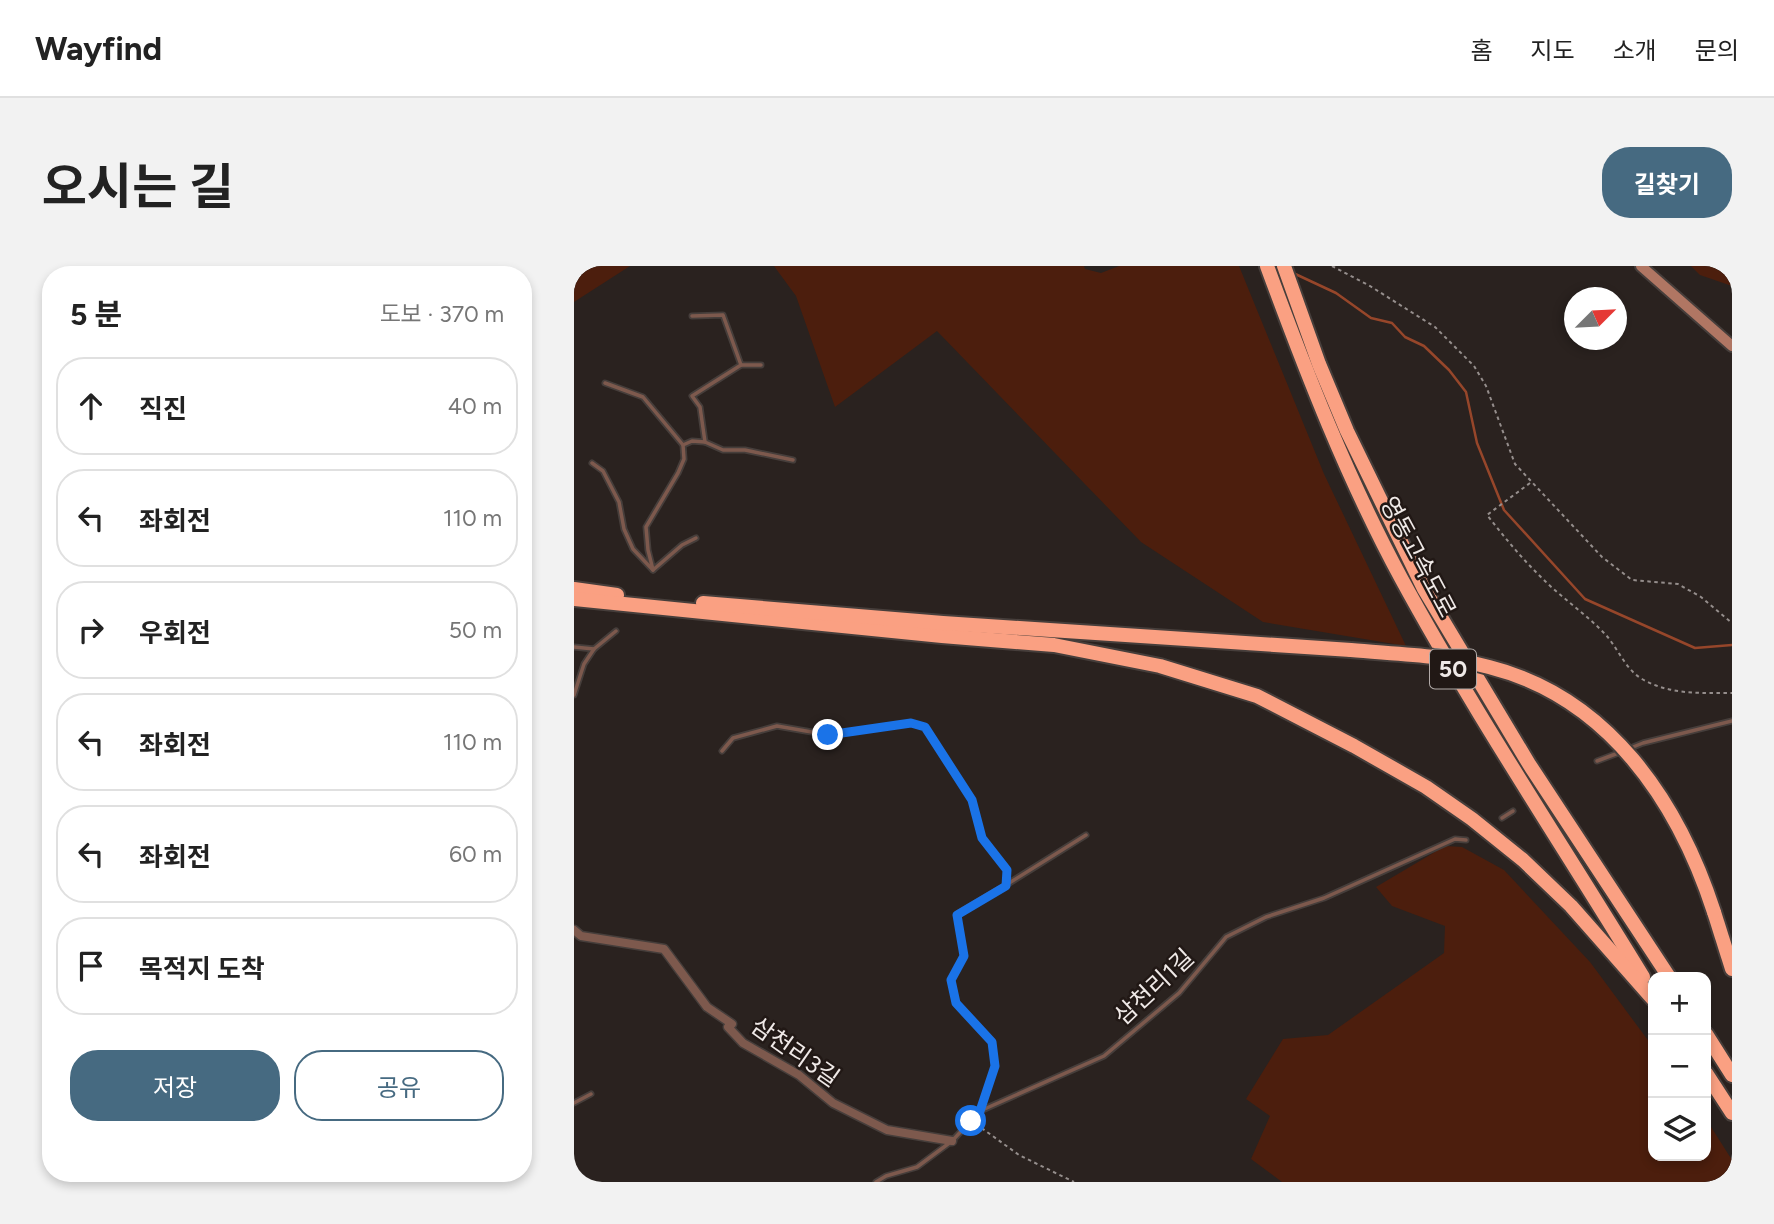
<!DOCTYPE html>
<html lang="ko">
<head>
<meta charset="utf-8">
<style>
	body { margin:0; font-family:Figtree,"Noto Sans KR",sans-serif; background:#f2f2f2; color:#222 }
	.controls { position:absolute; right:21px; bottom:21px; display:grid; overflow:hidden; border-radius:14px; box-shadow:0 4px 10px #0003 }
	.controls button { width:63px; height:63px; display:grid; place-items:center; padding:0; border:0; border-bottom:2px solid #e0e0e0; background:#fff; color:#222; font:35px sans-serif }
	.compass { position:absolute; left:990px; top:21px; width:63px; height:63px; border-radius:50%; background:#fff; box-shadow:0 4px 10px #0003; rotate:66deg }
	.stop { position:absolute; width:21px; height:21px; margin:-16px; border:5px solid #1a73e8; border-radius:50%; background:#fff }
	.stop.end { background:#1a73e8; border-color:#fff; box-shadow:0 2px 7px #0008 }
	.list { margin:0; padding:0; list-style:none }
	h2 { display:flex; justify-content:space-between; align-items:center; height:91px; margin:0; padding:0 28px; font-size:30px }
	h2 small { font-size:23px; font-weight:400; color:#767676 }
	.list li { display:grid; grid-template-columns:46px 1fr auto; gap:21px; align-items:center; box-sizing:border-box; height:98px; margin:0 14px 14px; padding:0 14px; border:2px solid #e0e0e0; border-radius:28px }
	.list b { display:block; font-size:26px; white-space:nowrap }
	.list em { font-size:23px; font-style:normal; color:#767676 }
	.actions { display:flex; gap:14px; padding:21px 28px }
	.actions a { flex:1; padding:16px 0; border:2px solid #466a81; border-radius:28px; text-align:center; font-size:24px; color:#466a81 }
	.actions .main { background:#466a81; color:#fff }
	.icon { flex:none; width:38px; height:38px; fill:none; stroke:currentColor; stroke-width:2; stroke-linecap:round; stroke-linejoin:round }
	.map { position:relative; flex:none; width:1158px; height:916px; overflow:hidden; border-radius:28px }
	header { display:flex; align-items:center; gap:42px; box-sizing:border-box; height:98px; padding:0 35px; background:#fff; border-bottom:2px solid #e0e0e0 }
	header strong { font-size:33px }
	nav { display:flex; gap:38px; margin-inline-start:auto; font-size:24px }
	.intro { display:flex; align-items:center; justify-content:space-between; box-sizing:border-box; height:168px; padding:0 42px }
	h1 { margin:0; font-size:49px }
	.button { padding:18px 32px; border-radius:28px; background:#466a81; color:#fff; font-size:24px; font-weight:700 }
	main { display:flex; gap:42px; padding:0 42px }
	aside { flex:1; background:#fff; border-radius:28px; box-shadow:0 4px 10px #0003 }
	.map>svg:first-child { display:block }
	.green { fill:#4c1e0d }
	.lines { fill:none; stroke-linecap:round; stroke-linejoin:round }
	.stream { stroke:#96462a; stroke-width:2.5 }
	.lane-casing { stroke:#463e3b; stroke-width:7 }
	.street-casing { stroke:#463e3b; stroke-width:11 }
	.secondary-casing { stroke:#463e3b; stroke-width:14 }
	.highway-casing { stroke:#463e3b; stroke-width:18 }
	.path { stroke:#958e8c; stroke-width:2; stroke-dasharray:3.5 3.5; stroke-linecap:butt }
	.lane { stroke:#7d594d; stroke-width:3.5 }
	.street { stroke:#7d594d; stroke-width:8 }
	.secondary { stroke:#b07663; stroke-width:10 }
	.highway { stroke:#faa082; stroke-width:14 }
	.highway-bridge-casing { stroke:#463e3b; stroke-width:18; stroke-linecap:butt }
	.highway-bridge { stroke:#faa082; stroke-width:14 }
	.route { stroke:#1a73e8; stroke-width:9 }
	.labels { text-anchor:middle; stroke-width:5; stroke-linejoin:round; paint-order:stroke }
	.shield { fill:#211815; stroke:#b1aaa8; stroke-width:2 }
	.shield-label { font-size:23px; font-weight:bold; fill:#efe9e7 }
	.street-label { font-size:24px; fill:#efe9e7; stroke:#211815 }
</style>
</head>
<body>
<header>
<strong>Wayfind</strong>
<nav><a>홈</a><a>지도</a><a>소개</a><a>문의</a></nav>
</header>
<div class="intro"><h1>오시는 길</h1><a class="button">길찾기</a></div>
<main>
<aside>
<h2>5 분<small>도보 · 370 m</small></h2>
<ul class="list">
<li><svg class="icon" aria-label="ahead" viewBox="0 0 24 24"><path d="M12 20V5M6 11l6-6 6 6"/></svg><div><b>직진</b></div><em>40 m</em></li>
<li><svg class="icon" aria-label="left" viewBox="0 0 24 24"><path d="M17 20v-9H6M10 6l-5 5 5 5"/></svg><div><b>좌회전</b></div><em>110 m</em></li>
<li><svg class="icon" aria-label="right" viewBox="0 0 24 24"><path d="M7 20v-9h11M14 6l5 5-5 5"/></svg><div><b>우회전</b></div><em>50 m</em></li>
<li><svg class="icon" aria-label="left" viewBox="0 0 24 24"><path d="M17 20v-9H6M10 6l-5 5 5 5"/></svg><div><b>좌회전</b></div><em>110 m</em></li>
<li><svg class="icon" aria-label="left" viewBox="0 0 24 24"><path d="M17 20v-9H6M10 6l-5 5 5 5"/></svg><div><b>좌회전</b></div><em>60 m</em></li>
<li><svg class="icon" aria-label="arrive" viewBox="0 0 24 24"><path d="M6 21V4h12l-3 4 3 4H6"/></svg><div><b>목적지 도착</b></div></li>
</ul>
<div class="actions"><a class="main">저장</a><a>공유</a></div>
</aside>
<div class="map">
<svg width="1158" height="916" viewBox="0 0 1158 916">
	<rect width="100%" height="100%" fill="#2a221f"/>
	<g class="green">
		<path d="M0,0H56L0,36Z"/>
		<path d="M200,0H510L511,3L527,7L545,0H665L750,208L832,380L689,356L567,276L363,65L261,141L222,30Z"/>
		<path d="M1117,0H1158V20L1126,9Z"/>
		<path d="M871,580L888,581L930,604L1016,696L1079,781V890H1132V853L1158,894V916H708L677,893L696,850L672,833L709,773L754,769L870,687L871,660L818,640L802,621Z"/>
	</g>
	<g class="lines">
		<path class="stream" d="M717,6L762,27L797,52L818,57L831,71L850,80L875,104L892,126L903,177L930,244L1011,333L1121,382L1158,379"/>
		<defs>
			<g id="lane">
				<path d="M118,50L149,49L167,99"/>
				<path d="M31,117L69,131L109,179L110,193L104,207L72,261L74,284L79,304"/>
				<path d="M131,176L149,184H171L219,194"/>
				<path d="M109,179L118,175L131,176L126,141L118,130L167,99H187"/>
				<path d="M18,197L29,205L45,236L50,263L59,283L78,303"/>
				<path d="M79,304L108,279L122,272"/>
				<path d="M0,381L20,383"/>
				<path d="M0,429L10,398L20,383L42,365"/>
				<path d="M1054,483L1069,477L1158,455"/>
				<path d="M148,485L159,472L203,460L255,469L336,457L351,461L398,534L408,572L433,604L432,619L383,648L390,689L377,714L382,737L418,776L421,800L406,845"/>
				<path d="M1023,495L1047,486"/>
				<path d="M928,552L939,545"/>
				<path d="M432,619L512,569"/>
				<path d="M0,837L17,828"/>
				<path d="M302,916L312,910L343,901L378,875L406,845L530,790L605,727L652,671L692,651L750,632L881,573L892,574"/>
			</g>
			<path id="street" d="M0,664L7,670L90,683L133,741L158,758L154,761L169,777L225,809L259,837L313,864L378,875"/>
			<path id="secondary" d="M1067,0L1158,80"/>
			<g id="highway">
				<path d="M693,0C732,106 773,212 827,312C901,448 988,578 1069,711"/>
				<path d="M710,0L745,98L773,165L850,323L955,498L1095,711"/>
				<path d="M0,323L43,329"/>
				<path d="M0,333L368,370L480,379L586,400L683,430L780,480L852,521L898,553L949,594L997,640L1079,733"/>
				<path d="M129,337L369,357L777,384"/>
				<path d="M1140,646L1158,703"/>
				<path d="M1132,768L1158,809"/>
				<path d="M1132,807L1158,847"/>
			</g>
		</defs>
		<use href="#lane" class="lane-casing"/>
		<use href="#street" class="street-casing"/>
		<use href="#secondary" class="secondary-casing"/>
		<use href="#highway" class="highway-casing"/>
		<g class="path">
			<path d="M758,0L796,20L861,61L900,100L912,120L941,198L1028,291L1058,314L1104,318L1127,331L1158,357"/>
			<path d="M956,217L913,249C931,272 949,294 970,314C989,333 1012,348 1031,368C1044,382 1051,403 1068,413C1096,429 1127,427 1158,427"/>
			<path d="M402,858L445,889L500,916"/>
		</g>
		<use href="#lane" class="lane"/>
		<use href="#street" class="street"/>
		<use href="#secondary" class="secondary"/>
		<use href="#highway" class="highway"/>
		<defs>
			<path id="highway-bridge" d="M777,384C822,388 871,389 915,401C1034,431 1104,535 1140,646"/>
		</defs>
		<use href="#highway-bridge" class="highway-bridge-casing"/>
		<use href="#highway-bridge" class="highway-bridge"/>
	</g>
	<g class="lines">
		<path class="route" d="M254,469L337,457L351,461L398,534L408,572L433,604L432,620L383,649L390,690L377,714L382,737L418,776L421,800L406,845L397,855"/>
	</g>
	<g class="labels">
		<rect class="shield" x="856" y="383.5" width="46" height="39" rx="5"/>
		<g class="shield-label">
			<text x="879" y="411">50</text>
		</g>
		<g class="street-label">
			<text transform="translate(844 291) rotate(62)" y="8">영동고속도로</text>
			<text transform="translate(580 721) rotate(-43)" y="8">삼천리1길</text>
			<text transform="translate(221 786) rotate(35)" y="8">삼천리3길</text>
		</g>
	</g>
</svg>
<div class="controls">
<button>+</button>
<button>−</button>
<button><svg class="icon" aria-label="layers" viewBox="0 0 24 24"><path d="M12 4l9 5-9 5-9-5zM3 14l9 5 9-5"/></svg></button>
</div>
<svg class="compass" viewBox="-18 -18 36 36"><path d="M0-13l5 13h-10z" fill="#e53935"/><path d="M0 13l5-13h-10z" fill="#767676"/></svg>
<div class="stop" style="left:397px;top:855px"></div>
<div class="stop end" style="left:254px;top:469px"></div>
</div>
</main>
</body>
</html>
